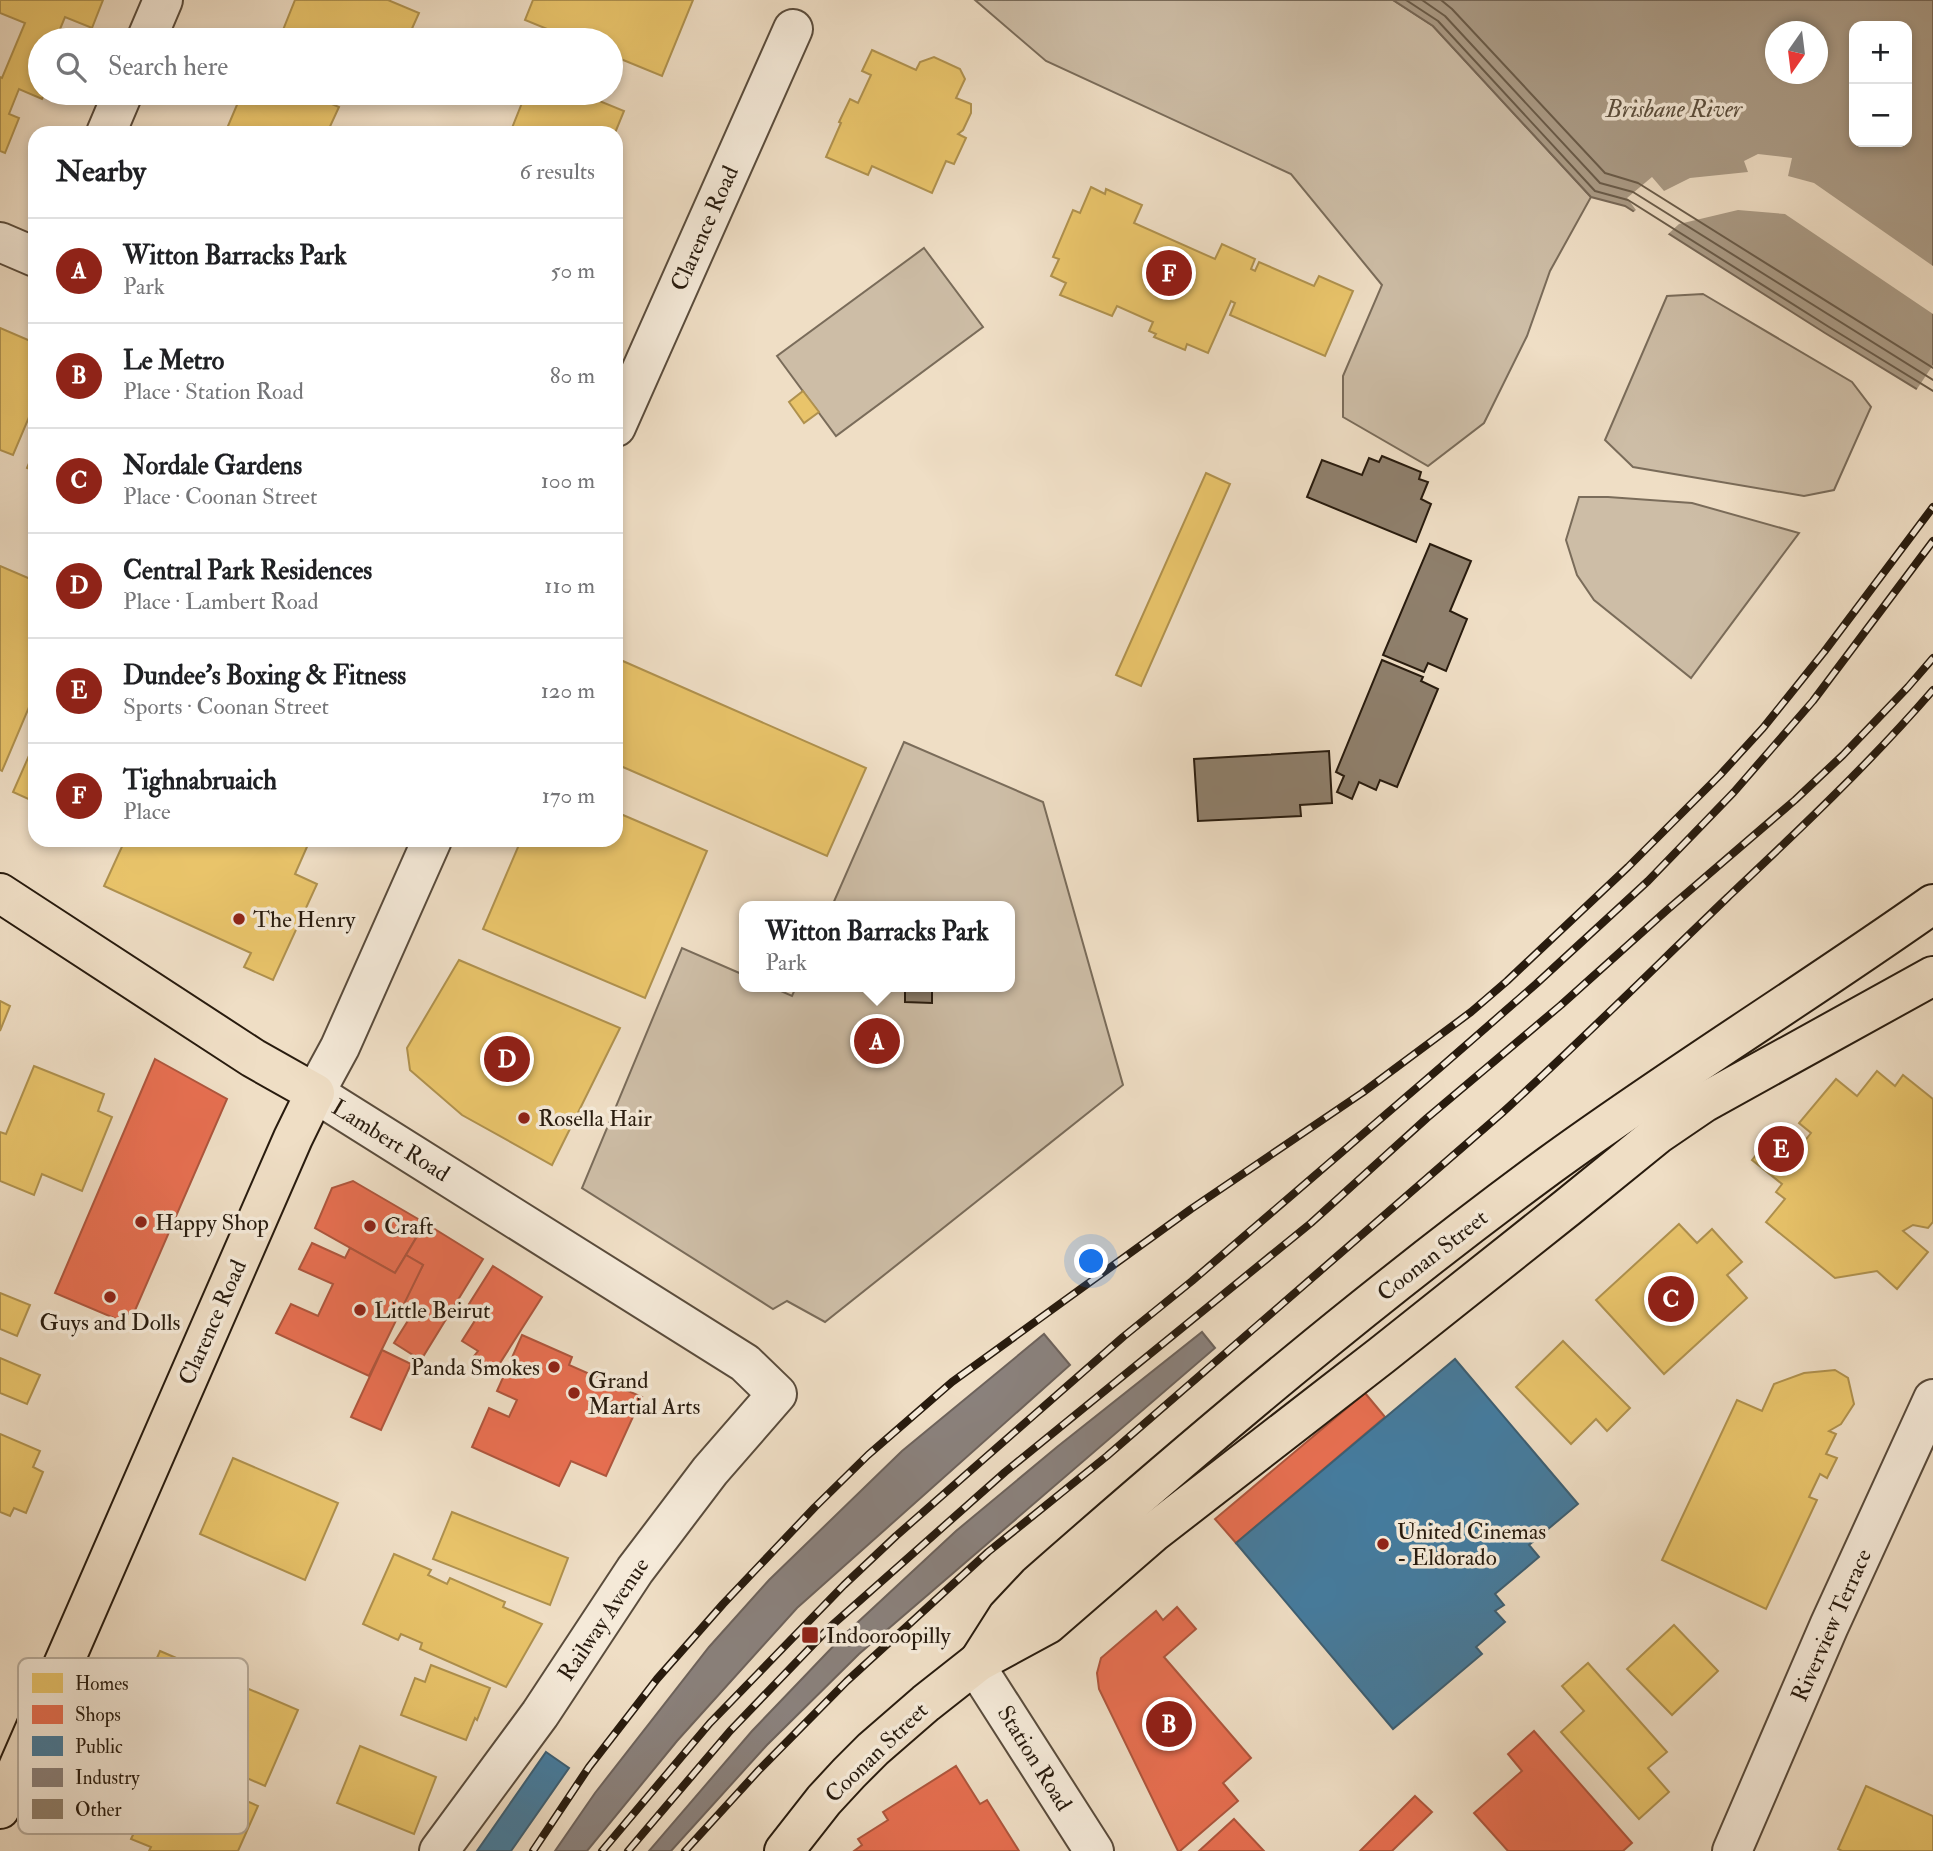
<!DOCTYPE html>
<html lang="en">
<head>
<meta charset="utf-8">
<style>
	body { margin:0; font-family:"IM FELL Double Pica",serif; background:#f6f6f6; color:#202124 }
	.controls { position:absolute; right:21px; top:21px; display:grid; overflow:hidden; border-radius:14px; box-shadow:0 4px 10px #0003 }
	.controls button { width:63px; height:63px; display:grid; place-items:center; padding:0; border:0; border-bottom:2px solid #e0e0e0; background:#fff; color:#202124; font:35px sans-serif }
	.compass { position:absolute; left:1765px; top:21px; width:63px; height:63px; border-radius:50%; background:#fff; box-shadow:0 4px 10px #0003; rotate:194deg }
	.you { position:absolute; left:1092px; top:1262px; width:24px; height:24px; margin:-18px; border:5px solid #fff; border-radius:50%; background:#1a73e8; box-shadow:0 0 0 10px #1a73e833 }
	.badge { display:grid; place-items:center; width:46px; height:46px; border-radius:50%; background:#8f2418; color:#fff; font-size:23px; font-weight:700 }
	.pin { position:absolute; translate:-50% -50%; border:4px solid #fff; box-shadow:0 2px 7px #0006 }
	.popup { position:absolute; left:739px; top:901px; width:276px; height:91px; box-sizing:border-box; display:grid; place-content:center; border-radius:14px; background:#fff; filter:drop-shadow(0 2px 5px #0005); font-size:23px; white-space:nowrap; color:#757577 }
	.popup b { font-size:26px; color:#202124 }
	.popup::after { content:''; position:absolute; left:50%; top:100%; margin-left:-14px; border:14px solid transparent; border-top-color:#fff }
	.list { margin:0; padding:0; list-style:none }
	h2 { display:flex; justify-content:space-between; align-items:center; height:91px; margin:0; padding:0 28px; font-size:30px }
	h2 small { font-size:23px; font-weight:400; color:#757577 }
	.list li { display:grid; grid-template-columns:46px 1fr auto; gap:21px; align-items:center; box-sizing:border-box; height:105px; padding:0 28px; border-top:2px solid #e0e0e0 }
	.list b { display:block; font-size:26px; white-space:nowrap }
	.list p { margin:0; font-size:23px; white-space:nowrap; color:#757577 }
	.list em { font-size:23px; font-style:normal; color:#757577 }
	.icon { flex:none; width:38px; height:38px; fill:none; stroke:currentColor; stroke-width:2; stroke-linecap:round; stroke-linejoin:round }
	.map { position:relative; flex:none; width:1933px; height:1851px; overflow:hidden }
	.search { position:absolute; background:#fff; box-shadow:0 4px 10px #0003; left:28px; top:28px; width:595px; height:77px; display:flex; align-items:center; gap:18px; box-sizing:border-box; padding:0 24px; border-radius:38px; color:#757577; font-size:26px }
	.panel { position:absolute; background:#fff; box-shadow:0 4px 10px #0003; left:28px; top:126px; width:595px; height:721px; border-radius:21px }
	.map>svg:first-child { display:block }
	.green { fill:#cdbda6; stroke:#7a6c5a; stroke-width:2 }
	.water { fill:#ab9c87; stroke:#776857; stroke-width:2; fill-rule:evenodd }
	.pier { fill:#efdec5 }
	.homes { fill:#e9c46a; stroke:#af914e; stroke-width:2 }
	.shops { fill:#e76f51; stroke:#ae563d; stroke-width:2 }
	.public { fill:#457b9d; stroke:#3c5e72; stroke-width:2 }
	.industry { fill:#8a817c; stroke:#6d625b; stroke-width:2 }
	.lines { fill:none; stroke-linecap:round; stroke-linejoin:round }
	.shore { stroke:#6a5c4a; stroke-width:2 }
	.building { fill:#8f806d; stroke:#281b0e; stroke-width:2 }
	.minor-casing { stroke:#5a4c3c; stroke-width:42 }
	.major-casing { stroke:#281b0e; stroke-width:42 }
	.minor { stroke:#f5ead9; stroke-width:38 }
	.major { stroke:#efdec5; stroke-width:38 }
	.rail-casing { stroke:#281b0e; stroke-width:8 }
	.rail { stroke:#f5ead9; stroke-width:5; stroke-dasharray:16; stroke-linecap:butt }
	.poi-dot { fill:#8f2418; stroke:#f5ead9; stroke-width:2.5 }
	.labels { text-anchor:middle; stroke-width:7; stroke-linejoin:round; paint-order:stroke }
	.street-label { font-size:23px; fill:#281b0e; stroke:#f5ead9 }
	.poi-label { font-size:23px; fill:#281b0e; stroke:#f5ead9; text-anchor:start }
	.water-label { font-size:24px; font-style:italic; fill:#5c4f3e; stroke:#f5ead9 }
	.key { fill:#f5ead9; stroke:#b8ac9c; stroke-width:2 }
	.key-label { font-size:19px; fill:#281b0e }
</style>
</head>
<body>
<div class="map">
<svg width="1933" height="1851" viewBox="0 0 1933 1851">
	<rect width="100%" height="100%" fill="#efdec5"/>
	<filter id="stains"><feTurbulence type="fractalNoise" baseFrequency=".00286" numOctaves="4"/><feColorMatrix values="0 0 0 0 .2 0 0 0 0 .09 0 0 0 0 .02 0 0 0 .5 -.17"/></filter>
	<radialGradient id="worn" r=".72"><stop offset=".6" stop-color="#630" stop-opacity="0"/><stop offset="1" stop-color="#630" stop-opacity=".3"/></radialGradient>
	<g class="green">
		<path d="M975,0H1393L1433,26L1591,197L1550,271L1527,336L1484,423L1428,466L1343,417V376L1382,285L1291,174L1046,61Z"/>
		<path d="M924,248L983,327L836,436L777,356Z"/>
		<path d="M1703,294L1852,382L1871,407L1834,490L1804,496L1633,467L1605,440L1667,296Z"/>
		<path d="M1579,497H1608L1692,503L1799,533L1691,678L1594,600L1577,575L1566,540Z"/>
		<path d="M904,742L1043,802L1123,1085L825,1322L787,1301L773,1309L582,1188L682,948L744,975V987H772L792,996L796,987H1010V906H832Z"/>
	</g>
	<path class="water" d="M1393,0H1933V399L1825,333L1625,206L1591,197L1433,26ZM1854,26H1907V142H1854ZM1776,32H1818V74H1776Z"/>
	<g class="pier">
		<path d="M1758,154L1792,158L1788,176L1814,183L1933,266V314L1785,214L1738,210L1679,224L1666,236L1631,214L1636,210L1627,198L1652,177L1664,191L1690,178L1748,172L1744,161Z"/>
		<path d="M1933,365V402L1915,392Z"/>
	</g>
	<g class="homes">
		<path d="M0,0H103L92,28L65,17L58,34L67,37L66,40H40V93H45L42,99L19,89L9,114L19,118L5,153L0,151V77L2,78L25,23L0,13Z"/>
		<path d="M295,0H388L419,13L410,33L426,40H279Z"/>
		<path d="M533,0H693L662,76L611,55V40H574L525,20Z"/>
		<path d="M872,50L916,70L920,62L934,57L960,69L965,79L956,98L971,104V113L963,130L958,134L966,138L954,164L946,161L932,193L872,166L868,175L826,157L841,123L839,122L850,99L858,103L871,75L862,71Z"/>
		<path d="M242,93H306L339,107L327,133H225Z"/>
		<path d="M396,93H416L413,100Z"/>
		<path d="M526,93H580L624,111L615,133H510Z"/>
		<path d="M1091,187L1105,194L1106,189L1142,205L1134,223L1215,259L1222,244L1255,259L1251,269L1255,271L1259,262L1314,286L1319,276L1353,291L1325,356L1230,315L1235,303L1231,301L1208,353L1187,344L1185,350L1154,337L1156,334L1149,331L1153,322L1117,306L1112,316L1060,295L1066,283L1051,276L1059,259L1053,257L1073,210L1080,213Z"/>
		<path d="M0,328L35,343V403L13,455L0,450Z"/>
		<path d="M803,391L819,412L804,423L789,402Z"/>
		<path d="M35,449V471L27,468Z"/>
		<path d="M1206,473L1230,484L1141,686L1116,675Z"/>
		<path d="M0,566L35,581V693L2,771L0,770Z"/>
		<path d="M616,658L866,768L827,856L616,764Z"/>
		<path d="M35,742V802L13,792Z"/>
		<path d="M616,812L707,851L645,998L483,929L521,840H616Z"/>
		<path d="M125,840H310L295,874L317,884L273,980L244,967L251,953L104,886Z"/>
		<path d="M459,960L620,1028L552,1165L462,1115L410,1070L407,1048Z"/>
		<path d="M0,1001L10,1006L0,1031Z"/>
		<path d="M34,1066L104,1094L98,1111L112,1117L82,1191L42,1174L34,1195L0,1181V1132L6,1134Z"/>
		<path d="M1877,1071L1895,1086L1903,1075L1933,1099V1222L1928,1228L1913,1225L1903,1231L1928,1252L1897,1289L1877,1271L1835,1278L1766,1222L1785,1199L1776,1192L1782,1184L1752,1160L1780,1125L1803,1143L1811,1133L1799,1123L1836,1079L1857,1096Z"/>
		<path d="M1679,1224L1697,1243L1712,1229L1742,1262L1727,1275L1747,1298L1664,1374L1596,1300Z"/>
		<path d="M0,1293L30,1305L17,1336L0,1329Z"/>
		<path d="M1563,1341L1630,1408L1607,1431L1596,1419L1571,1444L1516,1387Z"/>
		<path d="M0,1358L40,1375L27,1404L0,1393Z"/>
		<path d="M1835,1370L1848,1378L1854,1404L1841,1424L1829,1431L1836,1434L1826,1454L1837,1458L1827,1478L1820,1474L1809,1497L1817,1500L1766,1609L1662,1560L1737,1400L1762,1411L1774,1384L1804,1373Z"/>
		<path d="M0,1434L40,1451L33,1467L43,1472L26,1513L14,1508L10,1516L0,1512Z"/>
		<path d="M233,1458L338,1503L305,1580L200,1534Z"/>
		<path d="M452,1512L568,1558L550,1605L433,1559Z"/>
		<path d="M394,1554L431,1570L428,1575L447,1584L450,1578L505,1602L503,1607L542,1624L506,1687L420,1649L422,1643L401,1634L398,1640L363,1624Z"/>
		<path d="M1674,1625L1718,1671L1672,1715L1627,1669Z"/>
		<path d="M160,1651L298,1710L265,1786L224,1768L233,1747L136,1705Z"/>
		<path d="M1588,1663L1667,1752L1648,1768L1669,1792L1639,1819L1561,1732L1584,1711L1562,1686Z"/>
		<path d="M431,1665L490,1688L477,1720L475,1718L466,1740L401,1715L415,1678L425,1682Z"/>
		<path d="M125,1745L170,1764L162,1783L197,1799L204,1782L258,1806L238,1851H149L151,1847L131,1839L143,1814L102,1795Z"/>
		<path d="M360,1746L436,1777L414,1834L337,1803Z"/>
		<path d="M1866,1786L1933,1816V1851H1842L1838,1849Z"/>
	</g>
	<g class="shops">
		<path d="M155,1059L227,1099L133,1315L125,1312L121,1321L55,1293Z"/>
		<path d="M353,1181L425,1223L395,1273L315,1228L332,1188Z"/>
		<path d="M425,1223L483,1259L421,1360L394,1343L414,1311L403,1304L423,1265L406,1255Z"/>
		<path d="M312,1243L345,1258L350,1248L395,1273L406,1255L423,1265L369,1376L276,1333L291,1304L318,1316L333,1284L299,1269Z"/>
		<path d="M493,1266L542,1297L493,1374L471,1360L478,1351L462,1341L481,1311L469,1304Z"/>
		<path d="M522,1335L572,1357L569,1365L642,1397L606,1476L571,1461L559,1486L472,1447L489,1408L509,1417L517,1400L497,1391Z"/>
		<path d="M382,1350L411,1364L381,1430L351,1417Z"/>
		<path d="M1365,1393L1385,1417L1236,1543L1215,1519Z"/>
		<path d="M1177,1607L1196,1629L1164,1657L1251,1758L1223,1783L1238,1801L1180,1851H1178L1099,1689L1097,1673L1101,1658L1156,1611L1163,1620Z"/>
		<path d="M1534,1731L1632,1843L1623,1851H1508L1474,1813L1522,1771L1508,1754Z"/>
		<path d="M956,1766L980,1804L987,1800L1019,1851H854L862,1845L858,1839L888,1820L883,1812Z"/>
		<path d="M1415,1796L1432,1812L1392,1851H1360Z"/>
		<path d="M1234,1819L1264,1851H1199Z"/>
	</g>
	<g class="public">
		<path d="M1455,1359L1578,1504L1529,1545L1539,1557L1495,1594L1504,1605L1495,1611L1505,1622L1476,1647L1482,1654L1393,1729L1236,1543Z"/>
		<path d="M546,1752L569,1768L511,1851H477Z"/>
	</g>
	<g class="industry">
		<path d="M1202,1332L1215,1348L859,1654L767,1745L671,1851H649L752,1731L844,1635L956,1531L1057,1447Z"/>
		<path d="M1044,1334L1070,1365L797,1608L677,1741L587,1851H555L595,1793L709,1647L769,1580L902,1451Z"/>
	</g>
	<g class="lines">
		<g class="shore">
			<path d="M1406,0L1438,21L1595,191L1628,200L1829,327L1933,391"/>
			<path d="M1422,0L1445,16L1600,183L1633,192L1933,380"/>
			<path d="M1441,0L1452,9L1605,173L1638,183L1933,368"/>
		</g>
	</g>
	<g class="building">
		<path d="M1382,456L1421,472L1419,479L1428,482L1421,499L1431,504L1416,542L1307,497L1322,460L1362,475L1369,458L1379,462Z"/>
		<path d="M1430,544L1471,561L1450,611L1467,619L1446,671L1428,663L1424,672L1383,655Z"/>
		<path d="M1382,660L1423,677L1421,681L1438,689L1397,787L1380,780L1376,790L1359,782L1352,799L1337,792L1344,776L1336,772Z"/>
		<path d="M1329,751L1332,803L1300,805L1301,816L1198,821L1194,759Z"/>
		<path d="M905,987H932V1003L905,1002Z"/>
	</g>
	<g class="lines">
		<defs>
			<g id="minor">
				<path d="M146,40L163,0"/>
				<path d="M106,133L123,93"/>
				<path d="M0,242L35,257"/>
				<path d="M616,427L793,29"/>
				<path d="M432,840L340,1047L315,1093L745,1363L777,1394L710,1471L635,1570L540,1714L439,1851"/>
				<path d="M975,1665L1094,1851"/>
				<path d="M1732,1851L1829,1626L1933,1399"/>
			</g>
			<g id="major">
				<path d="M0,893L253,1058L315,1093L293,1138L0,1809"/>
				<path d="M979,1661L1007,1617L1038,1584C1204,1438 1372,1296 1550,1165C1675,1074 1807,993 1933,904"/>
				<path d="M784,1851L824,1800L849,1773L873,1749L926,1703L978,1662L1048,1624L1154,1532L1382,1355L1568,1207L1658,1134L1705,1102L1933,976"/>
			</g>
		</defs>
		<use href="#minor" class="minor-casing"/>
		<use href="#major" class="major-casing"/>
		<use href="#minor" class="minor"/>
		<use href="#major" class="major"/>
		<defs>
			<g id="rail">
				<path d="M533,1851L589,1767L657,1679L723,1604L815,1507L868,1455L952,1382L1191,1209L1362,1093L1471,1012L1507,981L1628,867L1720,775L1763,728L1824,652L1933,507"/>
				<path d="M602,1851L710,1723L844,1585L896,1536L1123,1337L1192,1281L1442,1066L1536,984L1648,881L1734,792L1813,701L1933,541"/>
				<path d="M628,1851L730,1731L830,1627L1005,1472L1311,1223L1427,1118L1561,1005L1667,910L1795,800L1843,755L1908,687L1933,658"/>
				<path d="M685,1851L759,1770L847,1681L988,1552L1107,1456L1502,1113C1579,1043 1653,969 1728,897C1799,830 1869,764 1933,690"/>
			</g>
		</defs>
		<use href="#rail" class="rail-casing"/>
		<use href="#rail" class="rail"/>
	</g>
	<g class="poi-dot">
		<circle cx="239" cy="919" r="7"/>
		<circle cx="524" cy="1118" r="7"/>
		<circle cx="141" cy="1222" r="7"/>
		<circle cx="370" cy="1226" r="7"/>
		<circle cx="110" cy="1297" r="7"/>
		<circle cx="360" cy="1310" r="7"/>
		<circle cx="554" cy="1367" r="7"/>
		<circle cx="574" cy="1393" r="7"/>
		<circle cx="1383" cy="1544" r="7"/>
		<rect x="801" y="1626" width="18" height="18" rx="3.5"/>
	</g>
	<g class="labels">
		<g class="street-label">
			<text transform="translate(704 228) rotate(-66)" y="8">Clarence Road</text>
			<text transform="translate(391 1140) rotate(32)" y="8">Lambert Road</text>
			<text transform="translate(1432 1255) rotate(-38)" y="8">Coonan Street</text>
			<text transform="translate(212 1322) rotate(-66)" y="8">Clarence Road</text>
			<text transform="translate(603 1619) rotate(-56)" y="8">Railway Avenue</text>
			<text transform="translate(1831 1625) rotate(-66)" y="8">Riverview Terrace</text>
			<text transform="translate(876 1752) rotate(-44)" y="8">Coonan Street</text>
			<text transform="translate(1035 1758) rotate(58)" y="8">Station Road</text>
		</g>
		<g class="poi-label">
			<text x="253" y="927">The Henry</text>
			<text x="538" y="1126">Rosella Hair</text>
			<text x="155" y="1230">Happy Shop</text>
			<text x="384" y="1234">Craft</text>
			<text x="374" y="1318">Little Beirut</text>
			<text x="110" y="1330" text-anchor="middle">Guys and Dolls</text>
			<text x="540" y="1375" text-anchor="end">Panda Smokes</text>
			<text x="588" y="1388">Grand<tspan x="588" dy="26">Martial Arts</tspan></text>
			<text x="1397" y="1539">United Cinemas<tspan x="1397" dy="26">- Eldorado</tspan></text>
			<text x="826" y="1643">Indooroopilly</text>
		</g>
		<g class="water-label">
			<text x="1674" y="117">Brisbane River</text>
		</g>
	</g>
	<rect x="18" y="1658" width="230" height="176" rx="10" class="key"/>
	<rect x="32" y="1673" width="31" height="20" fill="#e9c46a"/>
	<rect x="32" y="1705" width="31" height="19" fill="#e76f51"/>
	<rect x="32" y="1736" width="31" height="20" fill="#457b9d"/>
	<rect x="32" y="1768" width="31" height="19" fill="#8a817c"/>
	<rect x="32" y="1799" width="31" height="20" fill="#8f806d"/>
	<g class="key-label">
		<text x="75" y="1690">Homes</text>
		<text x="75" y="1721">Shops</text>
		<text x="75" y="1753">Public</text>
		<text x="75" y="1784">Industry</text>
		<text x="75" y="1816">Other</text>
	</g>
	<rect width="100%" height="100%" filter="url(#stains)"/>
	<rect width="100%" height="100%" fill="url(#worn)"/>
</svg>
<div class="controls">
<button>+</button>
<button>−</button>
</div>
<svg class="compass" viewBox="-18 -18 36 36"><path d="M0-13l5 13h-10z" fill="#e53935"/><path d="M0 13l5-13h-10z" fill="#757577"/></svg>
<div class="you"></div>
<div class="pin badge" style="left:877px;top:1041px">A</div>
<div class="popup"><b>Witton Barracks Park</b>Park</div>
<div class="pin badge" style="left:1169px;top:1724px">B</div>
<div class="pin badge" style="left:1671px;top:1299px">C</div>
<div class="pin badge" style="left:507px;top:1059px">D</div>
<div class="pin badge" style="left:1781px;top:1149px">E</div>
<div class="pin badge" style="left:1169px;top:273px">F</div>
<div class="search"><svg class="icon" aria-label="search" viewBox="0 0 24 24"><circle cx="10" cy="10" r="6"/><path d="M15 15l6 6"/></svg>Search here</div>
<section class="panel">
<h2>Nearby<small>6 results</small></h2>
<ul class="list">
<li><span class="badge">A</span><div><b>Witton Barracks Park</b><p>Park</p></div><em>50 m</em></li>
<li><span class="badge">B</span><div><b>Le Metro</b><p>Place · Station Road</p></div><em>80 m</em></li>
<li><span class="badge">C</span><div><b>Nordale Gardens</b><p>Place · Coonan Street</p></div><em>100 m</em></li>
<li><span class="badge">D</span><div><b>Central Park Residences</b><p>Place · Lambert Road</p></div><em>110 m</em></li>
<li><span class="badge">E</span><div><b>Dundee's Boxing &amp; Fitness</b><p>Sports · Coonan Street</p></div><em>120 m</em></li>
<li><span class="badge">F</span><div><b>Tighnabruaich</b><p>Place</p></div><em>170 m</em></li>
</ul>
</section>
</div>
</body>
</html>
